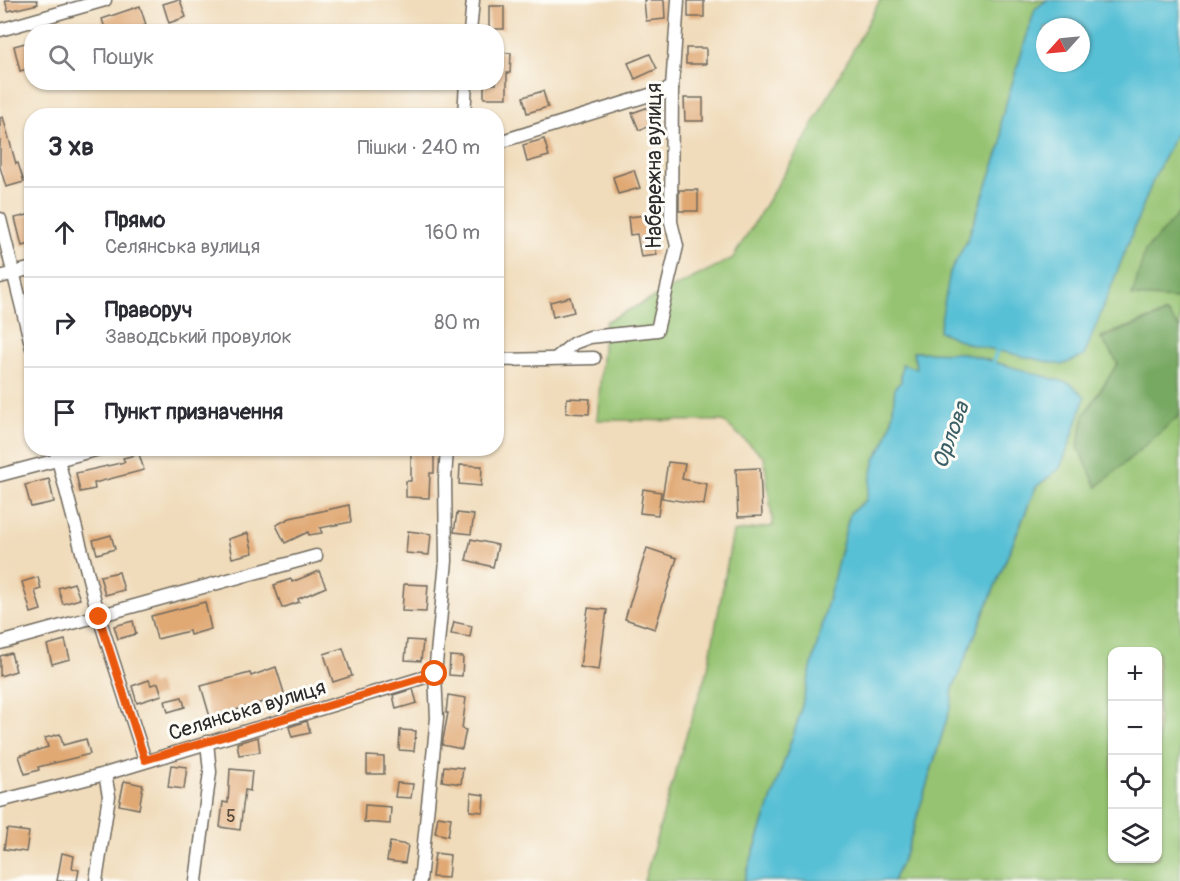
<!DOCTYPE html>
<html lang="uk">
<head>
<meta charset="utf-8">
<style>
	body { margin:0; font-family:Pangolin,sans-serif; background:#f2f2f3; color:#2b2b33 }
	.controls { position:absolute; right:18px; bottom:18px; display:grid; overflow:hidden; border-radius:12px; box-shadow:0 2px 4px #0004 }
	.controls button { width:54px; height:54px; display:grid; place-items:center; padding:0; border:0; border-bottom:2px solid #e1e1e2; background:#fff; color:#2b2b33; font:30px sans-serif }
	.compass { position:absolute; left:1036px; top:18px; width:54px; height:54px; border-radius:50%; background:#fff; box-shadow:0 2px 4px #0004; rotate:243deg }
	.stop { position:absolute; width:18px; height:18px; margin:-14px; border:4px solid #ea580c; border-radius:50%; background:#fff }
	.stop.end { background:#ea580c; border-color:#fff; box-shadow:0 2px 6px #0008 }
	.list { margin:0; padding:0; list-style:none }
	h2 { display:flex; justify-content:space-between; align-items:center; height:78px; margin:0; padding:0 24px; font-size:26px }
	h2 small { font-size:20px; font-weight:400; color:#7c7c81 }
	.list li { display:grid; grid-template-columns:39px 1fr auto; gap:18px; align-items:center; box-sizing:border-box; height:90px; padding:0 24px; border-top:2px solid #e1e1e2 }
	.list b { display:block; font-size:22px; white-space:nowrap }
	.list p { margin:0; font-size:20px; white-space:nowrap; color:#7c7c81 }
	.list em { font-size:20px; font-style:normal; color:#7c7c81 }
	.icon { flex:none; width:33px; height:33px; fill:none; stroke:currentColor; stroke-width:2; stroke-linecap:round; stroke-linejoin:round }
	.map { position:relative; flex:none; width:1180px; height:881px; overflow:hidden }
	.search { position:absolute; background:#fff; box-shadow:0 2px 4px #0004; left:24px; top:24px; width:480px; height:66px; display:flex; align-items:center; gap:15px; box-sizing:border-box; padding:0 21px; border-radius:24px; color:#7c7c81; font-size:22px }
	.panel { position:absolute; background:#fff; box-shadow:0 2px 4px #0004; left:24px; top:108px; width:480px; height:348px; border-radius:24px }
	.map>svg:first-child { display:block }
	.green { fill:#95c371; stroke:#60774e; stroke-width:1.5; fill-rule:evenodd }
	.forest { fill:#78a963; stroke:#526a47; stroke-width:1.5 }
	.water { fill:#58c0d5; stroke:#427680; stroke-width:1.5; fill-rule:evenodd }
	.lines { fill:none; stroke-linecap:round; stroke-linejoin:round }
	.stream { stroke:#58c0d5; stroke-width:4 }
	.building { fill:#e0a873 }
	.street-casing { stroke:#70695d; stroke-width:15 }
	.street { stroke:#fff; stroke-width:12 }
	.route { stroke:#ea580c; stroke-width:8 }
	.labels { text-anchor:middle; stroke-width:6; stroke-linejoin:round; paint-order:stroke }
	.number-label { font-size:18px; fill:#584a3d }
	.street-label { font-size:21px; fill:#2b2b2b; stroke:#fdfcf7 }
	.water-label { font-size:22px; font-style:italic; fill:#3b5f66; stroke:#fdfcf7 }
</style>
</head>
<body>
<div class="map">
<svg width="1180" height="881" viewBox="0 0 1180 881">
	<rect width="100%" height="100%" fill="#fdfcf7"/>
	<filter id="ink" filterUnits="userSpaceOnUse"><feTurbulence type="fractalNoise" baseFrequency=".0167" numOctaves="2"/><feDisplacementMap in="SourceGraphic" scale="12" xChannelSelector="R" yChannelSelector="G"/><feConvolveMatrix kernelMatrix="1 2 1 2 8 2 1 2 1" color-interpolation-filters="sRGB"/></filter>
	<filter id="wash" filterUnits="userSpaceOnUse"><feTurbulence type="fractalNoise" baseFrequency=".008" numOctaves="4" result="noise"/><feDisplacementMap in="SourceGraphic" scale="24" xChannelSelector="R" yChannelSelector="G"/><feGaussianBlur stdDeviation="1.35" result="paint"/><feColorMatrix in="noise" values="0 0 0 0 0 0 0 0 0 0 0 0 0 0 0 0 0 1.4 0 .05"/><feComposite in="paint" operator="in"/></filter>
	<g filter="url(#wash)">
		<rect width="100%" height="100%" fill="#f0dbba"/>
		<path class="green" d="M880,0H1047L1035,10L1001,120L1002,143L967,241L950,272L1154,178L1180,125V212L1145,251L1133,296L1180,299V329L1166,313L1101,337L1118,363L1085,415L1078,447L1097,486L1180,415V881H893L907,850L951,705L953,688L1036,487L1060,468L1071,384L963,353L913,352L917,370L902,364L901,382L895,387L892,421L884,445L875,459L866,500L850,513L799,717L744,881H644L685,739L708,668L733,532L773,526L764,457L723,421L597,420L605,322L733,258L804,141ZM1112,652H1158V858H1112Z"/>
		<g class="forest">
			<path d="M1180,212V299L1132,296L1145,251Z"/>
			<path d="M1167,313L1180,329V415L1097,487L1078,447L1084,415L1118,363L1101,338Z"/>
		</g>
		<g class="water">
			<path d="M1047,0H1180V125L1154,178L1084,356L1062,365L968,344L939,331L950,272L967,241L1002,143L1001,120L1035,9ZM1045,27H1081V63H1045Z"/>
			<path d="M913,352L963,353L1071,384L1085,397L1070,443L1060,468L1036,487L953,688L951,705L907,850L893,881H744L799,717L850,513L866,500L875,459L884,445L892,421L895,387L901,382L902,364L917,369Z"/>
		</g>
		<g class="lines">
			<path class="stream" d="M992,366L998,347"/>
		</g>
		<g id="blocks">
			<g class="building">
				<path d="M5,0H37L38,4L8,11Z"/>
				<path d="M176,0H180L186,17L169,23L163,4Z"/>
				<path d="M644,0H664L665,19L646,21Z"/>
				<rect x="688" y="1" width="16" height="16"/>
				<path d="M140,6L146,25L125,32H106L102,19Z"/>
				<rect x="489" y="6" width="15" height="23"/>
				<path d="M29,42L32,68L20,71L14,46Z"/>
				<rect x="686" y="48" width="20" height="16"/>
				<path d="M496,52L511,53L510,73H507V98H484V84H496Z"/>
				<path d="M650,54L657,69L635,79L628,63Z"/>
				<path d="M543,91L548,107L527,113L523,97Z"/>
				<path d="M684,98H703V121H685Z"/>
				<path d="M654,105L660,122L639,130L632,113Z"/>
				<path d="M3,117L16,164L18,163L24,182L6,187L0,167V118Z"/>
				<path d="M544,139L549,156L527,162L523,145Z"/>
				<path d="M634,170L640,188L618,194L613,177Z"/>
				<rect x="679" y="190" width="19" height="21"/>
				<path d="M32,214V244L22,246L15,218Z"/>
				<path d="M647,215L651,241H654L657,255L641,257L637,234L630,235L628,217Z"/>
				<path d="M570,297L574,312L553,317L550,302Z"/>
				<path d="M567,398L590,399L589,414L566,413Z"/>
				<path d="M411,453L434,454V473H430L429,498L406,497V481H411Z"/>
				<path d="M139,454L144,470L94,483L95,489L80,492L76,473L125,462L123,458Z"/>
				<path d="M668,462L685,464L682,479L707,484L704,505L662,498Z"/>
				<path d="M460,465L482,466L481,486L459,484Z"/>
				<path d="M760,468L762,516L738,517L736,469Z"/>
				<path d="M49,479L54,502L31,507L25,485Z"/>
				<path d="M643,489L661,492L658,515L640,513Z"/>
				<path d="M349,505L351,522L320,528L322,533L309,535L308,532L285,543L276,525L290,518Z"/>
				<path d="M457,513L474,515L471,534L454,532Z"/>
				<path d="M408,531L431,534L429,555L406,553Z"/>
				<path d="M248,533L253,553L232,558L228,539Z"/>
				<path d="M111,535L115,549L97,554L93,540Z"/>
				<path d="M471,539L498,545L493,567L466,560Z"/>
				<path d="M647,548L677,558L655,629L625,619Z"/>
				<path d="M319,571L326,587L298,599L299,602L282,608L274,585L291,579L292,582Z"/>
				<path d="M119,572L124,590L105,595L100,576Z"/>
				<path d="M38,577L41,589L35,591L41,610L31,613L22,582Z"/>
				<path d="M74,583L80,599L63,604L58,588Z"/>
				<path d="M404,584L428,585L426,612L402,611Z"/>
				<path d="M205,602L211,629L190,635L189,631L157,639L151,616Z"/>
				<path d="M588,608L607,610L599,670L580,667Z"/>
				<path d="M133,621L136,634L118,639L114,626Z"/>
				<path d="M454,622L472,626L470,637L451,634Z"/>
				<path d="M65,640L70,659L52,664L47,645Z"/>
				<path d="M407,640L423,641L421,661L405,660Z"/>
				<path d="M343,648L352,676L333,682L324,654Z"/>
				<path d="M11,653L16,671L0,676V656Z"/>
				<path d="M450,656L463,657L462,676L449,675Z"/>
				<path d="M276,667L285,696L210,717L201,686L250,673L251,676Z"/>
				<path d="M149,680L151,685L158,683L162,695L137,703L132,686Z"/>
				<path d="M413,689L417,703L396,709L393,695Z"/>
				<path d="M448,695L466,698L462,729L466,730L462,749L442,745L448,713H446Z"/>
				<path d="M182,697L185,707L168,712L165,701Z"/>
				<path d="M307,721L310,733L292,737L289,727Z"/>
				<path d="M400,730L416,731L414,751L399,750Z"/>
				<path d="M60,734L63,745L86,739L90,754L38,767L39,770L25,774L19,756L48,747L45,738Z"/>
				<path d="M258,737L260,752L239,755L237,743Z"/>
				<path d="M367,756L384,757V774H367Z"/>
				<path d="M171,765L187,767L184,789L168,787Z"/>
				<path d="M444,766L463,768L461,784L442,781Z"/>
				<path d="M230,769L252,771L250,791L245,790L240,830L220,827L223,802L228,803Z"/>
				<path d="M124,781L143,785L139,809L119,805Z"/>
				<path d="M397,783L413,784L411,798L395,797Z"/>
				<path d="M471,793L484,795L483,812L470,811Z"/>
				<path d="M365,805L391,807L390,824L364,822Z"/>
				<path d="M438,816L451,818L448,836L435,833Z"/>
				<path d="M7,829L29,832L26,852L4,849Z"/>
				<path d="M390,842L408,845L405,863L387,861Z"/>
				<path d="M62,853L74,856L72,868L79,870L77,881H57Z"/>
				<path d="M435,853L450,855L448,878L432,877Z"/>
			</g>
		</g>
	</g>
	<g filter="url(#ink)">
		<use href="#blocks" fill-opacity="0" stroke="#70695d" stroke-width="1.5"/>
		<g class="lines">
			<defs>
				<g id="street">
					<path d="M0,30L105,0"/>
					<path d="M470,32L473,0"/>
					<path d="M464,116L466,82"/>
					<path d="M496,143L672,88"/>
					<path d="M0,219L32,348"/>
					<path d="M0,277L32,268"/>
					<path d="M556,358L574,343L590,337L657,330L677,246L671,222L672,88L678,0"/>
					<path d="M496,360L594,358"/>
					<path d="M55,448L99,617L145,760"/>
					<path d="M0,475L103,448"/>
					<path d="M0,643L316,556"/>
					<path d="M0,801L105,774L435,674"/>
					<path d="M96,881L109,796L105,774"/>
					<path d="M196,881L210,772L207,742"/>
					<path d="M420,881L437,718L435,674L446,561L445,479L447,448"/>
				</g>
			</defs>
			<use href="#street" class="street-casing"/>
			<use href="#street" class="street"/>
		</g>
	</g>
	<g class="lines" filter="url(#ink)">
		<path class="route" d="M99,617L145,760L435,674"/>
	</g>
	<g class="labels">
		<g class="number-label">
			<text x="231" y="822">5</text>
		</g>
		<g class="street-label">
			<text transform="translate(654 166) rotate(-90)" y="7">Набережна вулиця</text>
			<text transform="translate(247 710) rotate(-17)" y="7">Селянська вулиця</text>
		</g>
		<g class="water-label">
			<text transform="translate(950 435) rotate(-70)" y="8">Орлова</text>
		</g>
	</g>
</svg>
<div class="controls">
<button>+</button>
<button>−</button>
<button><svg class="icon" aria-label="locate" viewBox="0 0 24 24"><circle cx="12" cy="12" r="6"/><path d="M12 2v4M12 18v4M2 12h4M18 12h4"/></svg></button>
<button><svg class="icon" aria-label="layers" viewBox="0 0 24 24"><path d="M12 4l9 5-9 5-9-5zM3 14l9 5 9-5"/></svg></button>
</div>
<svg class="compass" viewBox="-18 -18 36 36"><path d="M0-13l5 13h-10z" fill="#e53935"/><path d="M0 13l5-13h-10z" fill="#7c7c81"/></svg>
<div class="stop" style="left:435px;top:674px"></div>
<div class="stop end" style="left:99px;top:617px"></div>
<div class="search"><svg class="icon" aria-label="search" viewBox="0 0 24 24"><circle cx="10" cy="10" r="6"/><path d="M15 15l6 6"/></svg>Пошук</div>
<section class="panel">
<h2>3 хв<small>Пішки · 240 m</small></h2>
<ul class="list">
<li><svg class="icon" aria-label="ahead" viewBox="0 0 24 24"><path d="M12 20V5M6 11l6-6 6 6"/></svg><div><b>Прямо</b><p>Селянська вулиця</p></div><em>160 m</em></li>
<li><svg class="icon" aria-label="right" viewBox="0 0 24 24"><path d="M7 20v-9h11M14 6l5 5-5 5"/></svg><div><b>Праворуч</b><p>Заводський провулок</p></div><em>80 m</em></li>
<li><svg class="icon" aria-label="arrive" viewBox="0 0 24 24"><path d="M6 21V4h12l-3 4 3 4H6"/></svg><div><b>Пункт призначення</b></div></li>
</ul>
</section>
</div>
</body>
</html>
